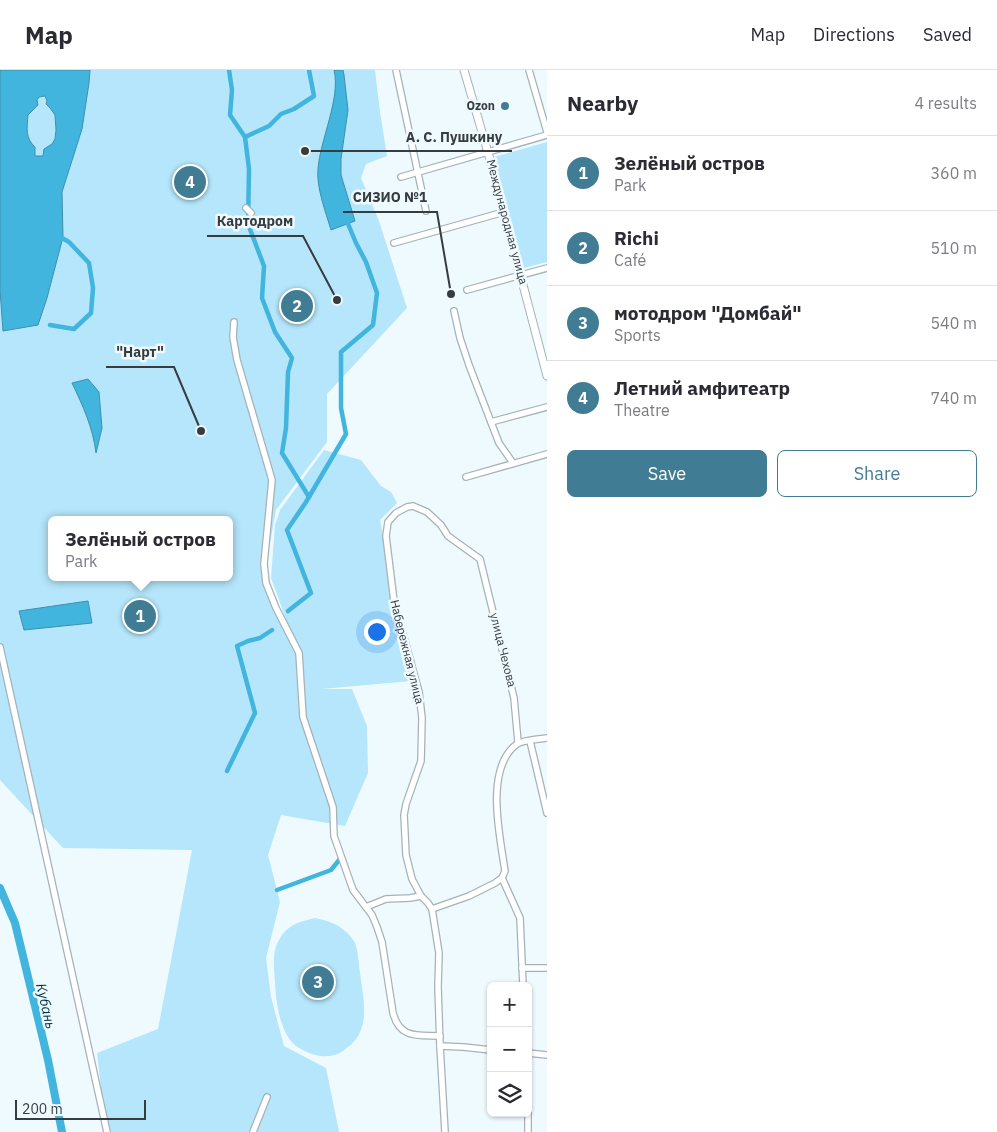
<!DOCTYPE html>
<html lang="en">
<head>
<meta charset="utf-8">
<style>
	body { margin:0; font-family:"IBM Plex Sans",sans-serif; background:#f7f7f7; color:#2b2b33 }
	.controls { position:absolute; right:15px; bottom:15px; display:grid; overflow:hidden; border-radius:8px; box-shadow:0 1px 4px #0004 }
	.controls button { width:45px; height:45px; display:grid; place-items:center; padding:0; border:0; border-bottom:1px solid #e1e1e2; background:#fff; color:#2b2b33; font:25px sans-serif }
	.scale { position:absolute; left:15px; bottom:12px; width:131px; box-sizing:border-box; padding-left:5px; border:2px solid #373c3e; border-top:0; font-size:14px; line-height:18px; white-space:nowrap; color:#373c3e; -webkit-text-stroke:4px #effaff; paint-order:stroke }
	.you { position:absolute; left:376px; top:561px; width:18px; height:18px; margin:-12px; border:4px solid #fff; border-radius:50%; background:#1a73e8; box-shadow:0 0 0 8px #1a73e833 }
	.badge { display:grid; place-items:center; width:32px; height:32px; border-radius:50%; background:#407d94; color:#fff; font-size:16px; font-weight:700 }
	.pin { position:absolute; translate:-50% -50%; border:2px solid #fff; box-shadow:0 1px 5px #0006 }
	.popup { position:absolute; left:48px; top:446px; width:185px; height:65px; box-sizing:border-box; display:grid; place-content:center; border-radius:8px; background:#fff; filter:drop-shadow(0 1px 4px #0005); font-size:16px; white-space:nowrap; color:#7c7c81 }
	.popup b { font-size:19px; color:#2b2b33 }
	.popup::after { content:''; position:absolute; left:50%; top:100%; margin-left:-10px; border:10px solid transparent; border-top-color:#fff }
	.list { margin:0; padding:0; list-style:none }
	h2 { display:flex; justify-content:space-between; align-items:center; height:65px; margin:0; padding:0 20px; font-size:21px }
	h2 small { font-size:16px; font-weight:400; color:#7c7c81 }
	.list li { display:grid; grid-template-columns:32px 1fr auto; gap:15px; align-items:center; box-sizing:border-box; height:75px; padding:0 20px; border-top:1px solid #e1e1e2 }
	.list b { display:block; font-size:19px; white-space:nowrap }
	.list p { margin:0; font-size:16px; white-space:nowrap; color:#7c7c81 }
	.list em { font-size:16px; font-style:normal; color:#7c7c81 }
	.actions { display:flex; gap:10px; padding:15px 20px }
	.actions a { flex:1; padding:11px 0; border:1px solid #407d94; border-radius:8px; text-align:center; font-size:18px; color:#407d94 }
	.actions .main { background:#407d94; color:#fff }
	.icon { flex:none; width:28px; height:28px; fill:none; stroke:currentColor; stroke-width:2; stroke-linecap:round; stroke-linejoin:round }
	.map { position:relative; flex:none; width:547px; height:1062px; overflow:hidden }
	header { display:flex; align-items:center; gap:30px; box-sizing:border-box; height:70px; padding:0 25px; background:#fff; border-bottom:1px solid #e1e1e2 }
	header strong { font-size:24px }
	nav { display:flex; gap:28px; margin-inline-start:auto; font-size:18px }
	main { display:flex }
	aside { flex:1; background:#fff }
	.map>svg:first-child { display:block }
	.green { fill:#b5e6fb; fill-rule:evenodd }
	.water { fill:#41b5dd; stroke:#3e91ad; fill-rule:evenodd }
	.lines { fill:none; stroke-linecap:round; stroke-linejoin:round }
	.canal { stroke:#41b5dd; stroke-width:4.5 }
	.river { stroke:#41b5dd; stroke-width:8 }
	.minor-casing { stroke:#a5b2b8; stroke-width:8 }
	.major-casing { stroke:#a5b2b8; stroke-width:9 }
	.minor { stroke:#fff; stroke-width:5.5 }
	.major { stroke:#fff; stroke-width:7 }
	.poi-dot { fill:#407d94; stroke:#effaff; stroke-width:2 }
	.labels { text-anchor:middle; stroke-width:5; stroke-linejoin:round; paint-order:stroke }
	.poi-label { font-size:12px; font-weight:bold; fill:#373c3e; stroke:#effaff; text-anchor:end }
	.street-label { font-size:12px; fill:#373c3e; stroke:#effaff }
	.water-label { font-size:14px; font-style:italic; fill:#003545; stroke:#effaff }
	.leader { fill:none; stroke:#373c3e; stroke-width:2 }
	.callout-dot { fill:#373c3e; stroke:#effaff; stroke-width:2 }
	.callout-label { font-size:14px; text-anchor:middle; font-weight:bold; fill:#373c3e; stroke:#effaff; stroke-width:5; stroke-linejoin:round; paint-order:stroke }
</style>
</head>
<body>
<header>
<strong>Map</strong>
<nav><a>Map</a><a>Directions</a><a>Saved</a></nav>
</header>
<main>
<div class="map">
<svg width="547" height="1062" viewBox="0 0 547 1062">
	<rect width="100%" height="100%" fill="#effaff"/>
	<g class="green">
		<path d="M0,0H375L380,42L387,86L366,94L361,108L379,151L407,238L327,324V372L276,440L263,512L295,574L271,508L275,455L280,440L324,380L361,390L381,416L391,422L397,433L380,450L411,611L322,619H352L367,656L368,703L345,756L281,745L268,785L280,832L266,888L271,927L284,976L326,998L339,1062H106L97,983L158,959L192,780L63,778L0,710ZM51,450H229V507H51Z"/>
		<path d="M547,72V192L524,198L494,87Z"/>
		<path d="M315,848C330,851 341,855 351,867C359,875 358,892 360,903C363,928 372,959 348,977C342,982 336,986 328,986C322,987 315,985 309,983C306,981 302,980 299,978C280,967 276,932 275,913C274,894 271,881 282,865C290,854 302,851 315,848Z"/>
	</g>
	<g class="water">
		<path d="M0,0H90L89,13L82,59L62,122L63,167L47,228L38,255L3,261L0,220ZM45,26L47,31L46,34L50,38L55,45L56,60L55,69L52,74L44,79L43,86H35V77C25,68 27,58 28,45L38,35L37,30L39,27Z"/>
		<path d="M334,0H343L344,5L348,40L341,89V105L355,151L331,160C326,143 316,117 318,99C320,70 341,28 334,0Z"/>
		<path d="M88,309L99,322L102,358L96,383C93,358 83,336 72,313Z"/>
		<path d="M88,531L92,553L24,560L19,541Z"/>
	</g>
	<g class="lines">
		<g class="canal">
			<path d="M229,0L232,20L230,45L245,67L249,99L248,154L264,196L262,228L275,262L292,288L288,302L286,358L282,383L309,427"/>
			<path d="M245,67L269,56L281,44L294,39L314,26L309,0"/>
			<path d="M50,255L74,259L91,243L93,218L89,193L69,172L62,168"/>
			<path d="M288,541L311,523L287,460L306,432L346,364L341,338V282L373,255L377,223L366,192L356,173L346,149"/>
			<path d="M227,701L255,643L237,576L248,571L260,568L272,560"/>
			<path d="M277,820L331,800L340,789"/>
		</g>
		<path class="river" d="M0,818L15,853L48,990L62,1062"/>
		<defs>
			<g id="minor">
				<path d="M396,0L426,141"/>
				<path d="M529,0L547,62"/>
				<path d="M401,107L547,65"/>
				<path d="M246,138L251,143"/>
				<path d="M394,173L504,142"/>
				<path d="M467,220L547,198"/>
				<path d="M454,241L460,268L469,295L499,373L513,393"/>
				<path d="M234,252L233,267L237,290L272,410L264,494L266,513L276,538L299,583L303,647L333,737L334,766L353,820L372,845L377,857L382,872L393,943C400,969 417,965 440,966"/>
				<path d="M491,352L547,337"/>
				<path d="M466,407L547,384"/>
				<path d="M0,577L107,1062"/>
				<path d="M530,671L547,743"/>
				<path d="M502,808L520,848L523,916"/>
				<path d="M366,837L386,829L410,828L421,826"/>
				<path d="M432,839L469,826L495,813L502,808L505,801C500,767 484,698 517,674C522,670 540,669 547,668"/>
				<path d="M522,898H547"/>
				<path d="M440,976L463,977L491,980"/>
				<path d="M528,983L547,985"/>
				<path d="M528,1043V1062"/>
				<path d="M253,1062L267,1027"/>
				<path d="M445,1062L440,976L438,917L439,883L432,839L428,833L421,826L412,809L406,785L404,745L406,734L421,691L422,648L419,622L394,531L386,466L388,452L396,443L407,437L413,436L427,442L441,455L448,466L480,489L514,628L518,672"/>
			</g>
			<path id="major" d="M464,0L489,86L547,306"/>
		</defs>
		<use href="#minor" class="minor-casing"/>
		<use href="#major" class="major-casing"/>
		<use href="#minor" class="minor"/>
		<use href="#major" class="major"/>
	</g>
	<circle class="poi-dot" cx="505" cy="36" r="5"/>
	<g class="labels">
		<g class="poi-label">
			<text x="495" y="40">Ozon</text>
		</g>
		<g class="street-label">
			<text transform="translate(507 152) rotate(75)" y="4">Международная улица</text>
			<text transform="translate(503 580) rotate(76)" y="4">улица Чехова</text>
			<text transform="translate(407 582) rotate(76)" y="4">Набережная улица</text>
		</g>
		<g class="water-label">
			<text transform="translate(46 936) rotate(77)" y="5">Кубань</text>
		</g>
	</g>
	<path class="leader" d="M305 81L396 81H512M451 224L437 142H343M337 230L303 166H207M201 361L174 297H106"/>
	<g class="callout-dot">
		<circle cx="305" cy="81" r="5"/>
		<circle cx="451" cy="224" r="5"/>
		<circle cx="337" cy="230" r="5"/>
		<circle cx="201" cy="361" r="5"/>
	</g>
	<g class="callout-label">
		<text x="454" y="72">А. С. Пушкину</text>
		<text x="390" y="132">СИЗИО №1</text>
		<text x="255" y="156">Картодром</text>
		<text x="140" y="287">"Нарт"</text>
	</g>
</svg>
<div class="controls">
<button>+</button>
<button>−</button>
<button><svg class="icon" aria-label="layers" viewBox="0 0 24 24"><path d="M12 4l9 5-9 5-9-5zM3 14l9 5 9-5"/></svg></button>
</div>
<div class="scale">200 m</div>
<div class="you"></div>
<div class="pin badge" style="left:140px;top:546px">1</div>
<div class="popup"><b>Зелёный остров</b>Park</div>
<div class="pin badge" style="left:297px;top:236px">2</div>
<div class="pin badge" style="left:318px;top:912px">3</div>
<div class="pin badge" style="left:190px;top:112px">4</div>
</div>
<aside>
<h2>Nearby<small>4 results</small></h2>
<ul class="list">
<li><span class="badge">1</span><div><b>Зелёный остров</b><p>Park</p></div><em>360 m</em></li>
<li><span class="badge">2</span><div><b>Richi</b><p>Café</p></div><em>510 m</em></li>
<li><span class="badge">3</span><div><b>мотодром &quot;Домбай&quot;</b><p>Sports</p></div><em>540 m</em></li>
<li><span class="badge">4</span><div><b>Летний амфитеатр</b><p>Theatre</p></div><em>740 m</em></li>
</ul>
<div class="actions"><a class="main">Save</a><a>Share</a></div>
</aside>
</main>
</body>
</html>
